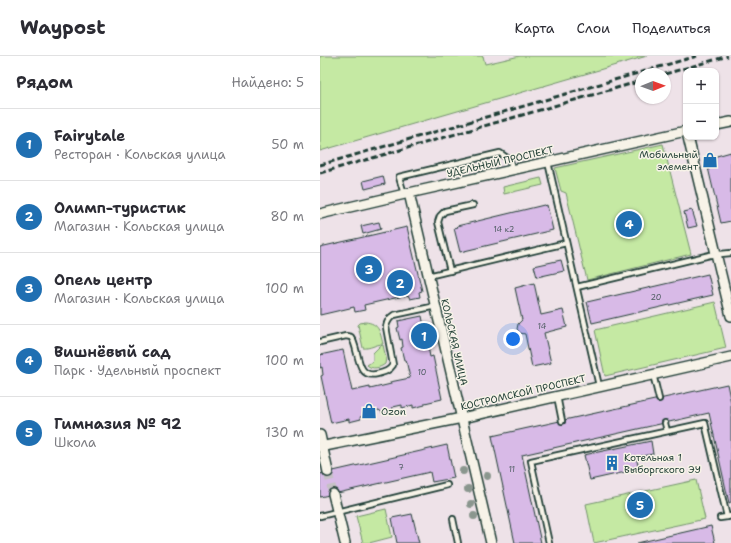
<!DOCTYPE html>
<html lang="ru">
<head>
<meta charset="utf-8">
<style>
	body { margin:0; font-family:"Shantell Sans",sans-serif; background:#f2f2f3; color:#2b2b33 }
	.controls { position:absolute; right:12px; top:12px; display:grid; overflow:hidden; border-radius:8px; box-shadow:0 1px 3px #0004 }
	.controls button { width:36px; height:36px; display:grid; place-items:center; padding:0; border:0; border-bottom:1px solid #e1e1e2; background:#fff; color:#2b2b33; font:20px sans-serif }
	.compass { position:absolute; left:315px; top:12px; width:36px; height:36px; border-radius:50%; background:#fff; box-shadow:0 1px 3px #0004; rotate:89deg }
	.you { position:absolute; left:193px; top:283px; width:14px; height:14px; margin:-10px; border:3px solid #fff; border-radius:50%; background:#1a73e8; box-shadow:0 0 0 6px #1a73e833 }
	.badge { display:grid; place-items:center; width:26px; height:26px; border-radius:50%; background:#1f6fb2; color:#fff; font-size:13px; font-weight:700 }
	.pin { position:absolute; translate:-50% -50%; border:2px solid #fff; box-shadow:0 1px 4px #0006 }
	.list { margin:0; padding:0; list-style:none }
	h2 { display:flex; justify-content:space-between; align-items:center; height:52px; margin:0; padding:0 16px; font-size:17px }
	h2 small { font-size:13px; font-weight:400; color:#7c7c81 }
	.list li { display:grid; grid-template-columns:26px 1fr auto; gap:12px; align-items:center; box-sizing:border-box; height:72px; padding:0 16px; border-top:1px solid #e1e1e2 }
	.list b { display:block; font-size:15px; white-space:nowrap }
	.list p { margin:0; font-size:13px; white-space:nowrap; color:#7c7c81 }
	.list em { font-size:13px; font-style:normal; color:#7c7c81 }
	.map { position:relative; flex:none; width:411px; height:487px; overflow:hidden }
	header { display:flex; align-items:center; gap:24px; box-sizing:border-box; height:56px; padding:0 20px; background:#fff; border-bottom:1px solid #e1e1e2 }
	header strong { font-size:19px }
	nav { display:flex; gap:22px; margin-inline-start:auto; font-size:14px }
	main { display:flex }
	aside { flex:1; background:#fff }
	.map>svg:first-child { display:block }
	.green { fill:#c5e9a3; stroke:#72936c }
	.building { fill:#d8bae7; stroke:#1f3d34 }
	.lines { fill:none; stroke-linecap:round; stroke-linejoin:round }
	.minor-tunnel { stroke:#c5c1c4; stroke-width:9; stroke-dasharray:9 4.5; stroke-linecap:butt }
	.service-casing { stroke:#1f3d34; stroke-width:8 }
	.minor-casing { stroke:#1f3d34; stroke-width:12 }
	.service { stroke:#f7f3e8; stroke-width:4.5 }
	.minor { stroke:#f7f3e8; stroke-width:9 }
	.rail { stroke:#1f3d34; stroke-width:3; stroke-dasharray:6 3; stroke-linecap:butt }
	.tree { fill:#8a968e }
	.labels { text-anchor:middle; stroke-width:3; stroke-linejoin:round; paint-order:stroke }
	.number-label { font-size:8px; fill:#4d5c61 }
	.poi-label { font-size:10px; fill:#1f3d34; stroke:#f7f3e8; text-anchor:start }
	.street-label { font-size:10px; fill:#1f3d34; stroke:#f7f3e8 }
</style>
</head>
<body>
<header>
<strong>Waypost</strong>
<nav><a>Карта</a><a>Слои</a><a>Поделиться</a></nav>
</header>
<main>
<aside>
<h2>Рядом<small>Найдено: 5</small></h2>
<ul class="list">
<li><span class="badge">1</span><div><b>Fairytale</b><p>Ресторан · Кольская улица</p></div><em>50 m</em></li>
<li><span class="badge">2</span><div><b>Олимп-туристик</b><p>Магазин · Кольская улица</p></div><em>80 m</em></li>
<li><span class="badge">3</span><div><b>Опель центр</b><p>Магазин · Кольская улица</p></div><em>100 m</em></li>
<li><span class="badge">4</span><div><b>Вишнёвый сад</b><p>Парк · Удельный проспект</p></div><em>100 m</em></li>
<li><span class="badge">5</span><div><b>Гимназия № 92</b><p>Школа</p></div><em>130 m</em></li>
</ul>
</aside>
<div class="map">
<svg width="411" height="487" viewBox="0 0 411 487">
	<rect width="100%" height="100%" fill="#eee2e8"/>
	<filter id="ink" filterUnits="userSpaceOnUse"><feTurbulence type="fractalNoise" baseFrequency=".025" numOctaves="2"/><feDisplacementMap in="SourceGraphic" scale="8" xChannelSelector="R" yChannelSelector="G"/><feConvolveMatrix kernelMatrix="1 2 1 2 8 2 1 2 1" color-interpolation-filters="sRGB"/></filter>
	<g filter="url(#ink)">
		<g class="green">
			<path d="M0,0H163L165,8L200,0H327L0,95Z"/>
			<path d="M343,88L371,198L267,224L246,137L241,135L235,112Z"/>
			<path d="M221,122L223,129L184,138L183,131Z"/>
			<path d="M395,246L406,292L285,320L275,274Z"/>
			<path d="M45,266C59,267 60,276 63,288C56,288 50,293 43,292L38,269L40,267Z"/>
			<path d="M63,289L66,302L65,308C60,312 52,314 47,309L53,305V297L60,290Z"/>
			<path d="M376,424L385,463L274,487L266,448Z"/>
			<path d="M66,453L72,481L49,487H43L36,460Z"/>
		</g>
		<g class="building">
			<path d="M411,96V165L401,167L386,103Z"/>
			<path d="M63,120L65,128L45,133L43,125Z"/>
			<path d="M224,149L225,150L227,149L233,174L140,196L134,172L138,171L137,170Z"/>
			<path d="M372,154L377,170L368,172L364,156Z"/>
			<path d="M59,166L61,173L43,178L41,170Z"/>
			<path d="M87,171L102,235L99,236L100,241L90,243L88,239L44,249L45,254L35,256L34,251L0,259V191Z"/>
			<path d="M241,204L244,215L217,221L214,210Z"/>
			<path d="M388,218L393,239L272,267L267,246Z"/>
			<path d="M214,227L221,259L243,254L247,271L224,277L231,307L212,311L205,278L200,277L197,273L198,268L202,264L195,232Z"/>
			<path d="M102,260L110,301L113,300L122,343L105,347V349L93,352V349L82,352V349L73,351L72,354L67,357L64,358L59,354L50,356L51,358L40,361L41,363L29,366V363L11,367L1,320L3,319L2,311L0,312V299L23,294L32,335L50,331V333L71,328L70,326L90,322L86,304H84L81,292L83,291L82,283L80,284L77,272L79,271L78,265Z"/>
			<path d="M407,328L411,347V446L409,447L389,357L202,399L221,487H195L172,380Z"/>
			<path d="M331,385L333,398L316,401L319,413L270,424L264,399Z"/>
			<path d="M127,389L134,422L112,426L110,416L0,441V418Z"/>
			<path d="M92,458L99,487H77L72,462Z"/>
			<path d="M391,470L395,487H317Z"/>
		</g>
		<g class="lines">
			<path class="minor-tunnel" d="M8,416L13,438"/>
			<defs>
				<g id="service">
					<path d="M228,106L279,330"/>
					<path d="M84,138L79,121L180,97L190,104L192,113"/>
					<path d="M130,215L118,166L120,160L125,155L153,149"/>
					<path d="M108,220L246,187"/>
					<path d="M257,231L390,199L411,197"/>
					<path d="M0,286L26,280L31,281C40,293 35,323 57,318C65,316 69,315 73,309L66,271C67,265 69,262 74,259L116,250"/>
					<path d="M333,318L339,343"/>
					<path d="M237,340L242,365"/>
					<path d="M345,367L347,375"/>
					<path d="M0,460L127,429"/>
					<path d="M400,462L407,461"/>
					<path d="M133,463L138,487"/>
					<path d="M229,487L211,405L385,367L407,461L411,460"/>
				</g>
				<g id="minor">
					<path d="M396,69L411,66"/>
					<path d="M368,81L411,260"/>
					<path d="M89,137L171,487"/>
					<path d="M0,158L89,137L366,75"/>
					<path d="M0,379L8,416"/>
					<path d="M0,391L142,362L411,301"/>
					<path d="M13,438L25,487"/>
				</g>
			</defs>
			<use href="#service" class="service-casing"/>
			<use href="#minor" class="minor-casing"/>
			<use href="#service" class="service"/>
			<use href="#minor" class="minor"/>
			<g class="rail">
				<path d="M345,18L408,0"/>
				<path d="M0,109L377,0"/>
				<path d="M0,117L321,25"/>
			</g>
		</g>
		<g class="tree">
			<circle cx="143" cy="415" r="4"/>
			<circle cx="167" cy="420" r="4"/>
			<circle cx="148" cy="433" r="4"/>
			<circle cx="151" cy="448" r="4"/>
			<circle cx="154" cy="460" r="4"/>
		</g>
	</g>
	<defs>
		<symbol id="shop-bare" viewBox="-9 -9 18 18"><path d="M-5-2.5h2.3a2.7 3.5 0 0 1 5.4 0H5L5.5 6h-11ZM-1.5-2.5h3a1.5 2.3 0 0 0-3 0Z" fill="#1f6fb2" stroke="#f7f3e8" stroke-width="2.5" paint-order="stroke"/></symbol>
		<symbol id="building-bare" viewBox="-9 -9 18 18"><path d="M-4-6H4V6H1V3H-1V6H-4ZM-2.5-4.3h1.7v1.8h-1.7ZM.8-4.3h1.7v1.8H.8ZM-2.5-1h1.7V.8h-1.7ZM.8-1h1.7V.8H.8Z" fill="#1f6fb2" stroke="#f7f3e8" stroke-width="2.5" paint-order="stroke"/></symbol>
	</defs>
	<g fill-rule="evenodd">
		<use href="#shop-bare" x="379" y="93" width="22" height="22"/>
		<use href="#shop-bare" x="38" y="344" width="22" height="22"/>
		<use href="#building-bare" x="281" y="396" width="22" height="22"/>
	</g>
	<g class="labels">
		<g class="number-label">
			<text x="184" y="176">14 к2</text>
			<text x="336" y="244">20</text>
			<text x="222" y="273">14</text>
			<text x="102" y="319">10</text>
			<text x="81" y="414">7</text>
			<text x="192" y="416">11</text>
		</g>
		<g class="poi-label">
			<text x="378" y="102" text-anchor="end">Мобильный<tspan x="378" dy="12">элемент</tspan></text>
			<text x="61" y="359">Ozon</text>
			<text x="304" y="405">Котельная 1<tspan x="304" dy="12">Выборгского ЭУ</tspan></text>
		</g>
		<g class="street-label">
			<text transform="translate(180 105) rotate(-13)" y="4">УДЕЛЬНЫЙ ПРОСПЕКТ</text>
			<text transform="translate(135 286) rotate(77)" y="4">КОЛЬСКАЯ УЛИЦА</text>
			<text transform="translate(203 336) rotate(-13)" y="4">КОСТРОМСКОЙ ПРОСПЕКТ</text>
		</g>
	</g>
</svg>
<div class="controls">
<button>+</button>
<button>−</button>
</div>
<svg class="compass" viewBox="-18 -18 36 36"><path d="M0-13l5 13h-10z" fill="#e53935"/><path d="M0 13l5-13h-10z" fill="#7c7c81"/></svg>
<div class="you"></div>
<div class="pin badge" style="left:104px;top:280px">1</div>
<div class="pin badge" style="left:80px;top:227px">2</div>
<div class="pin badge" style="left:49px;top:213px">3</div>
<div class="pin badge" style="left:309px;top:168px">4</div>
<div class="pin badge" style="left:320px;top:449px">5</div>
</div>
</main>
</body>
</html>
